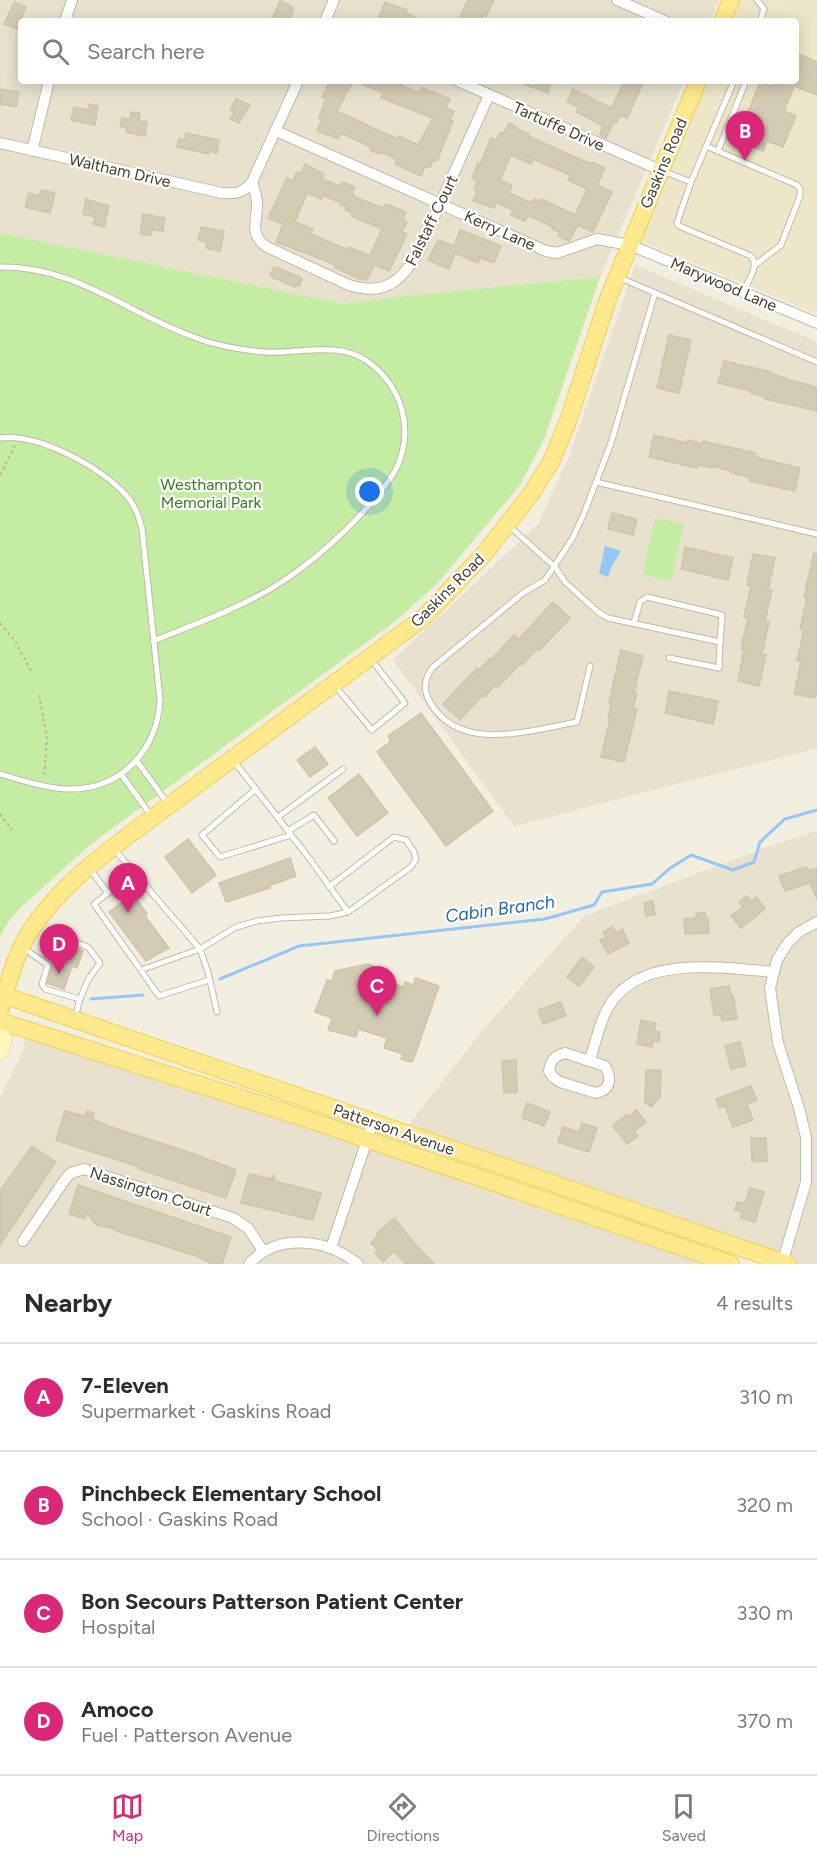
<!DOCTYPE html>
<html lang="en">
<head>
<meta charset="utf-8">
<style>
	body { margin:0; font-family:Figtree,sans-serif; background:#f7f7f7; color:#2b2b33 }
	.you { position:absolute; left:370px; top:492px; width:21px; height:21px; margin:-15px; border:4px solid #fff; border-radius:50%; background:#1a73e8; box-shadow:0 0 0 9px #1a73e833 }
	.badge { display:grid; place-items:center; width:39px; height:39px; border-radius:50%; background:#db2777; color:#fff; font-size:20px; font-weight:700 }
	.pin { position:absolute; translate:-50% -50px; filter:drop-shadow(0 2px 3px #0008) }
	.pin::after { content:''; position:absolute; top:32px; width:21px; height:18px; background:inherit; clip-path:polygon(0 0,100% 0,50% 100%) }
	.list { margin:0; padding:0; list-style:none }
	h2 { display:flex; justify-content:space-between; align-items:center; height:78px; margin:0; padding:0 24px; font-size:26px }
	h2 small { font-size:20px; font-weight:400; color:#7c7c81 }
	.list li { display:grid; grid-template-columns:39px 1fr auto; gap:18px; align-items:center; box-sizing:border-box; height:108px; padding:0 24px; border-top:2px solid #e1e1e2 }
	.list b { display:block; font-size:22px; white-space:nowrap }
	.list p { margin:0; font-size:20px; white-space:nowrap; color:#7c7c81 }
	.list em { font-size:20px; font-style:normal; color:#7c7c81 }
	.icon { flex:none; width:33px; height:33px; fill:none; stroke:currentColor; stroke-width:2; stroke-linecap:round; stroke-linejoin:round }
	.map { position:relative; flex:none; width:817px; height:1264px; overflow:hidden }
	.search { position:absolute; background:#fff; box-shadow:0 3px 15px #0003; left:18px; right:18px; top:18px; height:66px; display:flex; align-items:center; gap:15px; box-sizing:border-box; padding:0 21px; border-radius:6px; color:#7c7c81; font-size:22px }
	.sheet { height:510px; background:#fff }
	nav { display:flex; justify-content:space-around; align-items:center; box-sizing:border-box; height:84px; border-top:2px solid #e1e1e2; background:#fff; font-size:16px; color:#7c7c81 }
	nav a { display:grid; justify-items:center; gap:3px }
	nav .on { color:#db2777 }
	.map>svg:first-child { display:block }
	.residential { fill:#e7e1ce }
	.education { fill:#eee6c8 }
	.green { fill:#c5eca3 }
	.water { fill:#94c6f8 }
	.lines { fill:none; stroke-linecap:round; stroke-linejoin:round }
	.stream { stroke:#94c6f8; stroke-width:3 }
	.building { fill:#d4cbb5; stroke:#d1c4a7; stroke-width:1.5; fill-rule:evenodd }
	.lane-casing { stroke:#c1baa5; stroke-width:7 }
	.street-casing { stroke:#c1baa5; stroke-width:12 }
	.secondary-casing { stroke:#d8cb8a; stroke-width:16 }
	.primary-casing { stroke:#f0cf50; stroke-width:18 }
	.path { stroke:#c2b592; stroke-width:2; stroke-dasharray:3 3; stroke-linecap:butt }
	.lane { stroke:#fff; stroke-width:5 }
	.street { stroke:#fff; stroke-width:10 }
	.secondary { stroke:#fff5be; stroke-width:15 }
	.primary { stroke:#ffe98d; stroke-width:16 }
	.labels { text-anchor:middle; stroke-width:4.5; stroke-linejoin:round; paint-order:stroke }
	.street-label { font-size:16px; fill:#443e31; stroke:#fff }
	.park-label { font-size:16px; fill:#397b1f; stroke:#fff }
	.water-label { font-size:18px; font-style:italic; fill:#206bba; stroke:#fff }
</style>
</head>
<body>
<div class="map">
<svg width="817" height="1264" viewBox="0 0 817 1264">
	<rect width="100%" height="100%" fill="#f3efe0"/>
	<g class="residential">
		<path d="M0,0H719L710,21H21V81H684L600,277L404,296L344,304L0,233Z"/>
		<path d="M635,265L817,342V748L514,826L393,660L538,524L569,457Z"/>
		<path d="M817,831V1264H788L403,1132L482,1031L584,916L773,845Z"/>
		<path d="M26,1030L731,1264H0V1098L24,1049Z"/>
	</g>
	<path class="education" d="M738,0H817V314L641,241L705,81H796V21H729Z"/>
	<g class="green">
		<path d="M0,233L344,304L404,296L600,277L545,437L520,485L436,585L393,623L91,844L18,910L7,924L0,937Z"/>
		<path d="M655,518L684,524L671,582L643,574Z"/>
	</g>
	<path class="water" d="M605,546L621,551L611,568L608,577L599,574Z"/>
	<g class="lines">
		<g class="stream">
			<path d="M220,979L299,946L545,919L594,905L602,892L652,884L669,869L691,855L733,870L754,862L760,842L785,819L817,810"/>
			<path d="M91,999L143,995"/>
		</g>
	</g>
	<g class="building">
		<path d="M468,0H494L486,16L483,15L480,21H458Z"/>
		<path d="M280,1L293,7L292,14L288,21H271Z"/>
		<path d="M14,2L26,7L17,29L4,24Z"/>
		<path d="M385,2L407,10L406,13L424,21H377Z"/>
		<path d="M796,53L817,62V95L796,87Z"/>
		<path d="M330,81H353L337,111L397,139L399,136L418,145L433,118L381,98L383,93L355,81H393L419,93L422,88L450,99L446,108L454,111L450,120L453,121L437,161L433,160L430,167H425L421,176L395,164L397,159L380,152L379,154L370,150L371,147L352,138L340,133L338,139L317,131L321,121L319,118L326,98L322,97Z"/>
		<path d="M522,81H551L548,93L521,83Z"/>
		<path d="M625,81H644L627,118L620,115L616,123L614,122L606,138L600,135L603,126L577,112L578,107L567,102L573,89L611,108Z"/>
		<path d="M774,81H796L784,111L796,116L783,147L767,141L763,151L737,140L760,82L772,87Z"/>
		<path d="M0,89L19,92L16,107L0,104Z"/>
		<path d="M236,99L250,105L239,123L230,119L234,112L230,110Z"/>
		<path d="M89,104L98,106L95,125L71,120L74,107L88,110Z"/>
		<path d="M131,112L140,113L139,121L147,122L145,136L126,132L127,128L120,126L122,118L130,119Z"/>
		<path d="M509,123L517,127L516,129L529,134L528,136L591,164L592,162L605,168L597,185L612,192L593,232L578,225L569,241L558,236L560,232L552,229L553,227L534,218L528,216L525,221L511,215L513,210L496,203L494,208L473,201L477,191L474,190L477,180L472,178L478,163L480,164L491,138L496,140L500,133H504ZM511,155L531,164L533,159L547,165L570,175L568,180L587,189L575,215L542,199L541,202L534,199L532,203L509,193L512,185L500,180Z"/>
		<path d="M186,133L219,140L217,153L209,151V154L177,147L179,139L185,140Z"/>
		<path d="M305,164L324,174L322,179L340,186L342,182L355,187L352,194L357,198L383,208L386,204L406,212L403,220L407,222L402,232L407,234L389,271L374,265L367,280L363,278L362,280L335,268L336,266L329,262L276,242L283,224L268,218L287,178L293,181L296,174L298,172L301,173ZM307,193L321,199L323,195L341,203L340,205L347,207L345,210L352,213L351,216L382,229L370,256L349,247L348,250L311,234L313,229L295,222Z"/>
		<path d="M41,190L55,193L50,213L25,207L29,193L39,196Z"/>
		<path d="M86,199L109,206L104,227L93,224L95,217L83,214Z"/>
		<path d="M143,214L165,218L163,231L152,230L151,235L140,234Z"/>
		<path d="M201,227L224,231L220,251L206,248L207,242L198,240Z"/>
		<path d="M460,230L501,246L494,263L480,258L478,263L455,253L449,269L428,260L438,240L454,246Z"/>
		<path d="M274,267L300,277L302,279L299,286L296,285L295,287L274,278L270,275Z"/>
		<path d="M669,335L691,340L679,393L657,388Z"/>
		<path d="M724,361L772,372V374L786,378V379L817,387V411L765,399L766,397L751,393V391L718,383Z"/>
		<path d="M654,435L687,443L688,440L702,444L703,441L711,443L756,453L755,457L800,468L795,491L750,481L751,479L745,476L731,473V471L712,466V468L698,465L697,468L649,457Z"/>
		<path d="M612,513L637,519L633,535L608,529Z"/>
		<path d="M685,547L733,558L728,580L681,569Z"/>
		<path d="M814,553L817,554V691L815,698L794,694L801,662L797,661L804,630L800,629L807,598L804,597Z"/>
		<path d="M753,554L775,558L768,590H772L765,621L769,622L762,654L766,655L759,686L738,681L744,650L741,649L748,618L744,617L751,586L747,585Z"/>
		<path d="M553,602L570,618L539,651L537,649L522,665L521,663L498,687L495,685L485,697L483,695L460,720L443,704L477,668L479,670L490,658L491,660L514,635L519,639Z"/>
		<path d="M621,650L643,656L634,693L637,694L633,708L637,709L624,762L601,757L610,719H608L611,704L609,703Z"/>
		<path d="M669,691L718,701L713,724L665,713Z"/>
		<path d="M421,713L493,811L446,846L377,752L390,742L389,735Z"/>
		<path d="M315,747L328,764L310,777L297,760Z"/>
		<path d="M359,774L388,813L357,836L328,798Z"/>
		<path d="M188,839L216,875L192,893L165,857Z"/>
		<path d="M290,858L296,876L269,886L270,888L226,902L219,883Z"/>
		<path d="M806,867L809,871L817,868V899L810,883L785,891L779,876Z"/>
		<path d="M133,895L147,914L145,916L169,948L146,961L109,912Z"/>
		<path d="M747,896L751,901L756,897L765,909L741,928L731,916L743,907L739,902Z"/>
		<path d="M653,901L655,915L646,916L644,903Z"/>
		<path d="M696,913H705V918H708L709,933L685,934L684,919L696,918Z"/>
		<path d="M612,927L616,933L622,929L629,943L608,954L600,940L606,937L603,932Z"/>
		<path d="M54,941L83,951L77,968L72,966L64,989L47,983L54,960L48,958Z"/>
		<path d="M582,957L594,967L579,986L567,977Z"/>
		<path d="M368,964L373,966L372,969L385,974L383,980L403,987L405,982L413,985L416,978L439,986L413,1061L410,1062L401,1059L403,1054L384,1048L387,1038L358,1029L356,1037L328,1030L332,1018L315,1012L327,980L332,981L335,971Z"/>
		<path d="M729,986L731,995H733L737,1019L722,1021L721,1015H714L710,989Z"/>
		<path d="M561,1002L566,1016L543,1024L538,1010Z"/>
		<path d="M641,1020L656,1023L654,1031L660,1032L659,1042L653,1041L652,1047L637,1044Z"/>
		<path d="M740,1042L746,1066L731,1069L725,1046Z"/>
		<path d="M516,1060L517,1092L504,1093L502,1061Z"/>
		<path d="M646,1070H661L660,1098H658L652,1107L645,1103Z"/>
		<path d="M751,1086L757,1100L747,1104L753,1120L733,1127L725,1106L719,1108L716,1099Z"/>
		<path d="M527,1103L550,1112L544,1126L522,1118Z"/>
		<path d="M636,1110L646,1122L634,1131L638,1136L627,1144L613,1126L627,1114L629,1117Z"/>
		<path d="M65,1111L85,1116L87,1111L94,1113L92,1119L108,1126L194,1154L236,1170L226,1198L139,1169V1167L56,1140Z"/>
		<path d="M582,1123L597,1128L589,1152L558,1142L563,1127L579,1132Z"/>
		<path d="M751,1138H766L767,1161L752,1162Z"/>
		<path d="M32,1146L56,1162L0,1245V1191Z"/>
		<path d="M249,1174L271,1179L274,1175L275,1181L321,1193L313,1220L241,1203Z"/>
		<path d="M78,1185L231,1237L222,1264H213L196,1256L117,1231L111,1228L96,1225L87,1213L85,1219L69,1214Z"/>
		<path d="M750,1188L764,1192L755,1222L740,1218L742,1212L735,1210L737,1202L745,1204Z"/>
		<path d="M394,1218L415,1244L434,1264H406L394,1251L383,1262L375,1253L378,1250L371,1243L377,1237V1233Z"/>
	</g>
	<g class="lines">
		<defs>
			<g id="lane">
				<path d="M757,0L764,9L760,21"/>
				<path d="M706,146L797,185L800,189V196L781,245L755,265"/>
				<path d="M718,151L746,81"/>
				<path d="M665,172L691,182L734,81"/>
				<path d="M691,182L677,223L679,226L751,256C760,266 748,281 743,292"/>
				<path d="M0,267C73,265 129,314 194,337C216,346 241,350 265,352C297,354 338,341 367,361C402,386 415,429 396,469C390,481 380,492 372,502C344,534 313,562 277,585C238,609 195,624 153,641"/>
				<path d="M620,278L817,362"/>
				<path d="M0,438C39,433 100,467 126,495C135,505 139,516 142,529L160,700C157,751 120,791 67,789C44,788 22,780 0,774"/>
				<path d="M596,482L817,534"/>
				<path d="M508,525L555,567L565,582L598,612L608,618L720,642L722,615L647,597L640,602L634,623"/>
				<path d="M669,658L719,668L720,642"/>
				<path d="M590,666L577,722C531,730 459,754 430,702C423,690 424,680 432,668L523,593L545,580L572,539L583,516L611,443L655,293"/>
				<path d="M335,686L372,730L405,703L370,658"/>
				<path d="M136,760L168,804"/>
				<path d="M233,760L309,858L348,912"/>
				<path d="M121,774L152,817"/>
				<path d="M256,789L202,835L220,857L291,835"/>
				<path d="M278,817L343,769"/>
				<path d="M288,831L314,815L334,841"/>
				<path d="M115,850L200,949L208,972L217,1012"/>
				<path d="M90,869L108,893L94,904L159,996L209,980"/>
				<path d="M108,893L135,875"/>
				<path d="M23,948L48,965L42,984L45,989L80,999L88,980L100,963L88,947L61,937"/>
				<path d="M141,970L200,949L236,927L257,921L281,918L330,916L348,912L411,867L416,859L414,852L406,840L394,837L330,886"/>
				<path d="M75,1018L80,999"/>
			</g>
			<g id="street">
				<path d="M617,0L665,21"/>
				<path d="M65,21L72,0"/>
				<path d="M325,21L334,0"/>
				<path d="M458,81L660,170"/>
				<path d="M276,131L546,251L557,253L597,239L630,245L817,323"/>
				<path d="M0,143L222,193C236,194 243,193 252,182L298,81"/>
				<path d="M32,151L49,81"/>
				<path d="M252,182C254,189 258,198 257,206C256,225 250,235 267,247L349,285C384,296 401,282 418,253L489,95"/>
				<path d="M565,1053L605,1066C612,1078 611,1090 596,1093L560,1082L553,1077L549,1071C551,1060 554,1056 565,1053Z"/>
				<path d="M590,1060C596,1041 601,1016 613,1000C646,955 725,968 774,972"/>
				<path d="M23,1241L66,1178L71,1173L84,1169L233,1218L248,1228L263,1251"/>
				<path d="M331,1248L373,1122"/>
				<path d="M249,1264C278,1232 327,1239 358,1264"/>
				<path d="M782,1264L806,1182V1137L799,1108L778,1043L770,988L777,960L787,944L799,932L817,922"/>
			</g>
			<path id="secondary" d="M0,1028L5,1040L0,1053"/>
			<g id="primary">
				<path d="M722,21L731,0"/>
				<path d="M0,994L788,1264"/>
				<path d="M0,1010C8,986 13,961 25,940C55,888 106,852 152,818L423,618L484,554L531,494L551,462L567,424L609,296L698,81"/>
				<path d="M0,1021L310,1120L731,1264"/>
			</g>
		</defs>
		<use href="#lane" class="lane-casing"/>
		<use href="#street" class="street-casing"/>
		<use href="#secondary" class="secondary-casing"/>
		<use href="#primary" class="primary-casing"/>
		<g class="path">
			<path d="M0,475L15,445"/>
			<path d="M0,623L15,641L31,671"/>
			<path d="M39,695L47,737L44,778"/>
			<path d="M0,814L12,830"/>
		</g>
		<use href="#lane" class="lane"/>
		<use href="#street" class="street"/>
		<use href="#secondary" class="secondary"/>
		<use href="#primary" class="primary"/>
	</g>
	<g class="labels">
		<g class="street-label">
			<text transform="translate(559 126) rotate(24)" y="6">Tartuffe Drive</text>
			<text transform="translate(663 163) rotate(-67)" y="6">Gaskins Road</text>
			<text transform="translate(120 170) rotate(13)" y="6">Waltham Drive</text>
			<text transform="translate(431 220) rotate(-64)" y="6">Falstaff Court</text>
			<text transform="translate(500 230) rotate(24)" y="6">Kerry Lane</text>
			<text transform="translate(724 284) rotate(23)" y="6">Marywood Lane</text>
			<text transform="translate(447 590) rotate(-45)" y="6">Gaskins Road</text>
			<text transform="translate(394 1129) rotate(19)" y="6">Patterson Avenue</text>
			<text transform="translate(151 1191) rotate(18)" y="6">Nassington Court</text>
		</g>
		<g class="park-label">
			<text x="211" y="490">Westhampton<tspan x="211" dy="18">Memorial Park</tspan></text>
		</g>
		<g class="water-label">
			<text transform="translate(500 909) rotate(-8)" y="6">Cabin Branch</text>
		</g>
	</g>
</svg>
<div class="you"></div>
<div class="pin badge" style="left:128px;top:913px">A</div>
<div class="pin badge" style="left:745px;top:161px">B</div>
<div class="pin badge" style="left:377px;top:1016px">C</div>
<div class="pin badge" style="left:59px;top:974px">D</div>
<div class="search"><svg class="icon" aria-label="search" viewBox="0 0 24 24"><circle cx="10" cy="10" r="6"/><path d="M15 15l6 6"/></svg>Search here</div>
</div>
<section class="sheet">
<h2>Nearby<small>4 results</small></h2>
<ul class="list">
<li><span class="badge">A</span><div><b>7-Eleven</b><p>Supermarket · Gaskins Road</p></div><em>310 m</em></li>
<li><span class="badge">B</span><div><b>Pinchbeck Elementary School</b><p>School · Gaskins Road</p></div><em>320 m</em></li>
<li><span class="badge">C</span><div><b>Bon Secours Patterson Patient Center</b><p>Hospital</p></div><em>330 m</em></li>
<li><span class="badge">D</span><div><b>Amoco</b><p>Fuel · Patterson Avenue</p></div><em>370 m</em></li>
</ul>
</section>
<nav>
<a class="on"><svg class="icon" aria-label="map" viewBox="0 0 24 24"><path d="M3 6l6-2 6 2 6-2v14l-6 2-6-2-6 2zM9 4v14M15 6v14"/></svg>Map</a>
<a><svg class="icon" aria-label="directions" viewBox="0 0 24 24"><path d="M12 3l9 9-9 9-9-9zM9 14v-3h6M13 9l2 2-2 2"/></svg>Directions</a>
<a><svg class="icon" aria-label="saved" viewBox="0 0 24 24"><path d="M7 4h10v16l-5-4-5 4z"/></svg>Saved</a>
</nav>
</body>
</html>
